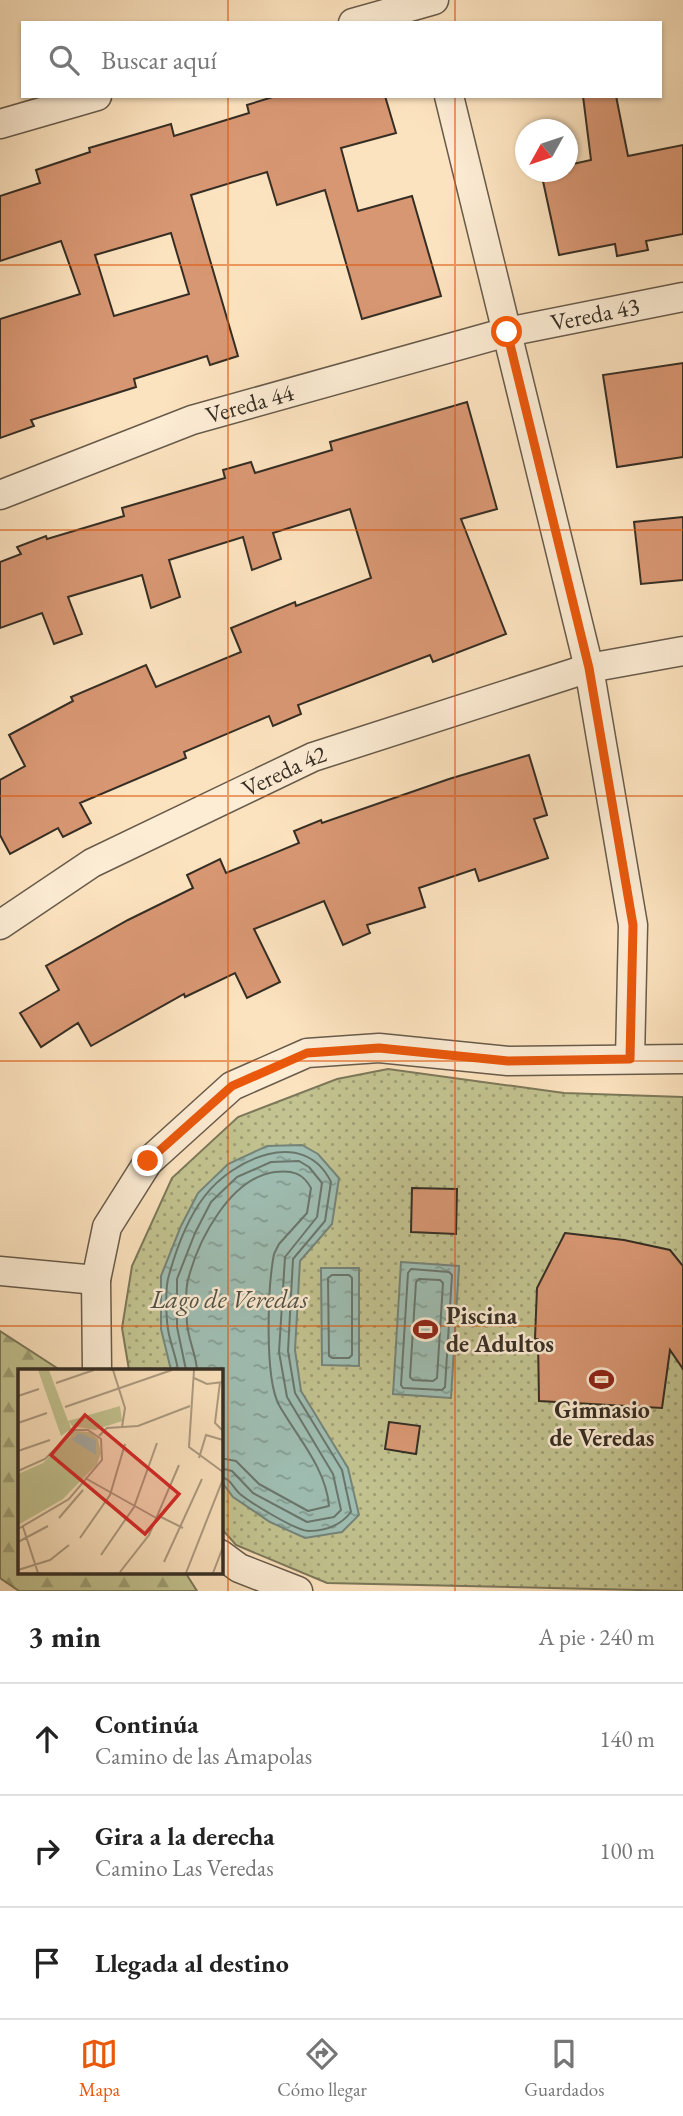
<!DOCTYPE html>
<html lang="es">
<head>
<meta charset="utf-8">
<style>
	body { margin:0; font-family:"EB Garamond",serif; background:#f2f2f2; color:#222 }
	.compass { position:absolute; left:515px; top:119px; width:63px; height:63px; border-radius:50%; background:#fff; box-shadow:0 2px 5px #0004; rotate:230deg }
	.stop { position:absolute; width:21px; height:21px; margin:-16px; border:5px solid #ea580c; border-radius:50%; background:#fff }
	.stop.end { background:#ea580c; border-color:#fff; box-shadow:0 2px 7px #0008 }
	.list { margin:0; padding:0; list-style:none }
	h2 { display:flex; justify-content:space-between; align-items:center; height:91px; margin:0; padding:0 28px; font-size:30px }
	h2 small { font-size:23px; font-weight:400; color:#767676 }
	.list li { display:grid; grid-template-columns:46px 1fr auto; gap:21px; align-items:center; box-sizing:border-box; height:112px; padding:0 28px; border-top:2px solid #e0e0e0 }
	.list b { display:block; font-size:26px; white-space:nowrap }
	.list p { margin:0; font-size:23px; white-space:nowrap; color:#767676 }
	.list em { font-size:23px; font-style:normal; color:#767676 }
	.icon { flex:none; width:38px; height:38px; fill:none; stroke:currentColor; stroke-width:2; stroke-linecap:round; stroke-linejoin:round }
	.map { position:relative; flex:none; width:683px; height:1591px; overflow:hidden }
	.search { position:absolute; background:#fff; box-shadow:0 2px 5px #0004; left:21px; right:21px; top:21px; height:77px; display:flex; align-items:center; gap:18px; box-sizing:border-box; padding:0 24px; border-radius:0px; color:#767676; font-size:26px }
	.sheet { height:427px; background:#fff }
	nav { display:flex; justify-content:space-around; align-items:center; box-sizing:border-box; height:98px; border-top:2px solid #e0e0e0; background:#fff; font-size:19px; color:#767676 }
	nav a { display:grid; justify-items:center; gap:4px }
	nav .on { color:#ea580c }
	.map>svg:first-child { display:block }
	.forest { fill:url(#forest-firs); stroke:#7c785a; stroke-width:2 }
	.park { fill:url(#park-dots); stroke:#7c785a; stroke-width:2 }
	.water { fill:url(#water-ripples); stroke:#75847a; stroke-width:2 }
	.lines { fill:none; stroke-linecap:round; stroke-linejoin:round }
	.shore { stroke:#6a766c; stroke-width:2 }
	.building { fill:#d89773; stroke:#362e24; stroke-width:2; fill-rule:evenodd }
	.street-casing { stroke:#685b4b; stroke-width:31 }
	.street { stroke:#fdedd5; stroke-width:28 }
	.route { stroke:#ea580c; stroke-width:9 }
	.grid { fill:none; stroke:#df570d; stroke-width:2; stroke-opacity:0.55 }
	.labels { text-anchor:middle; stroke-width:5; stroke-linejoin:round; paint-order:stroke }
	.street-label { font-size:24px; fill:#362e24; stroke:#fdedd5 }
	.poi-label { font-size:24px; font-weight:bold; fill:#362e24; stroke:#fdedd5; text-anchor:start }
	.water-label { font-size:26px; font-style:italic; fill:#505248; stroke:#fdedd5 }
	.inset-road { fill:none; stroke:#ad9b81; stroke-width:2 }
	.view { fill:#d62828; fill-opacity:0.15; stroke:#d62828; stroke-width:3.5 }
	.inset-edge { fill:none; stroke:#362e24; stroke-width:3.5 }
</style>
</head>
<body>
<div class="map">
<svg width="683" height="1591" viewBox="0 0 683 1591">
	<defs>
		<pattern id="forest-firs" width="22" height="20" patternUnits="userSpaceOnUse" patternTransform="scale(1.75)"><rect width="22" height="20" fill="#c2c390"/><path d="M5 1l3.5 6h-7zM16 11l3.5 6h-7z" fill="#9e9f75"/></pattern>
		<pattern id="park-dots" width="8" height="8" patternUnits="userSpaceOnUse" patternTransform="scale(1.75)"><rect width="8" height="8" fill="#c2c390"/><path d="M2 2h.1M6 6h.1" fill="none" stroke="#9e9f75" stroke-width="1.8" stroke-linecap="round"/></pattern>
		<pattern id="water-ripples" width="26" height="14" patternUnits="userSpaceOnUse" patternTransform="scale(1.75)"><rect width="26" height="14" fill="#9fbeb3"/><path d="M2 4q2-2 4 0t4 0M15 11q2-2 4 0t4 0" fill="none" stroke="#829b91"/></pattern>
	</defs>
	<rect width="100%" height="100%" fill="#fce3bf"/>
	<filter id="stains"><feTurbulence type="fractalNoise" baseFrequency=".00286" numOctaves="4"/><feColorMatrix values="0 0 0 0 .2 0 0 0 0 .09 0 0 0 0 .02 0 0 0 .5 -.17"/></filter>
	<radialGradient id="worn" r=".72"><stop offset=".6" stop-color="#630" stop-opacity="0"/><stop offset="1" stop-color="#630" stop-opacity=".3"/></radialGradient>
	<path class="forest" d="M0,1331L60,1370H19V1572H185L197,1591H19L0,1578Z"/>
	<path class="park" d="M388,1069L564,1093L683,1097V1591L327,1583L236,1545L221,1528L220,1370H129L122,1328L132,1266L172,1178L238,1117L337,1079Z"/>
	<g class="water">
		<path d="M302,1145L318,1154L339,1178L332,1224L300,1261L295,1350L301,1391L348,1468L359,1515L342,1532L305,1538L270,1522L233,1497L221,1481L220,1370H171L161,1329V1276L181,1226L198,1193L228,1164L267,1146Z"/>
		<path d="M401,1262L459,1266L451,1398L393,1394Z"/>
		<path d="M321,1268H359V1366L322,1365Z"/>
	</g>
	<g class="lines">
		<g class="shore">
			<path d="M411,1269L449,1272L452,1275L445,1387L442,1390L403,1388L401,1385L408,1273Z"/>
			<path d="M332,1275H349L352,1278V1355L349,1358H332L329,1356L328,1278Z"/>
			<path d="M419,1279L440,1280L443,1283L437,1378L433,1381L413,1380L410,1377L416,1282Z"/>
			<path d="M178,1370C176,1356 170,1343 168,1329C166,1316 165,1287 169,1275C176,1250 188,1218 204,1197C232,1159 304,1126 331,1182L325,1221L293,1259L288,1351L295,1393L342,1470L351,1512C341,1525 325,1531 308,1531C295,1530 251,1503 240,1494C233,1488 231,1478 220,1477"/>
			<path d="M186,1370L177,1327V1279L195,1233L211,1202L237,1177L271,1162L299,1161L309,1167L322,1183L317,1217L285,1257L279,1352L287,1397L333,1474L341,1510L334,1517L307,1522L253,1493L232,1471L220,1468"/>
			<path d="M197,1370C196,1354 188,1339 187,1323C186,1310 185,1292 188,1280C198,1240 230,1178 275,1172C292,1170 303,1173 311,1188L307,1213L279,1244L274,1254C268,1285 264,1377 279,1405C297,1437 326,1468 329,1506L308,1511L259,1484L236,1461L220,1458"/>
		</g>
	</g>
	<g class="building">
		<path d="M276,96H385L396,133L341,148L358,211L412,196L441,296L362,319L325,190L277,205L267,172L191,195L238,356L210,365L207,356L134,379L136,387L31,420L34,426L0,438V319L80,294L61,241L0,261V196L40,183L36,170L90,152L89,148L171,124L174,136L249,113L247,105ZM171,233L189,294L114,316L95,255Z"/>
		<path d="M583,96H616L628,156L683,145V234L646,241L648,250L617,256L615,244L559,255L541,172H568V165L591,160Z"/>
		<path d="M683,363V457L617,467L603,375Z"/>
		<path d="M467,402L497,509L461,519L506,634L433,662L430,655L298,705L301,714L273,726L269,716L184,752L186,758L80,803L91,823L63,837L58,828L10,854L0,835V780L25,766L9,735L73,701L71,697L146,665L156,687L241,652L231,628L295,602L296,606L371,578L350,509L273,533L281,559L252,570L243,537L169,560L180,597L151,608L142,575L68,597L82,634L54,644L42,613L0,628V562L21,554L17,547L46,536L47,539L124,516L122,508L225,478L223,470L251,462L255,473L332,450L330,442Z"/>
		<path d="M683,517V580L641,584L634,522Z"/>
		<path d="M529,755L547,815L534,819L548,858L479,881L475,869L419,888L425,907L367,925L370,933L343,945L324,901L254,929L280,982L247,998L235,973L185,997L184,994L91,1046L78,1023L41,1047L20,1013L59,990L46,966L128,920L193,888L187,875L220,859L226,873L299,843L294,831L321,820L322,823L449,779Z"/>
		<path d="M412,1188L457,1189L456,1234L411,1232Z"/>
		<path d="M565,1233L624,1240L670,1250L683,1266V1369L670,1350L662,1408L539,1401L538,1339H535L537,1288Z"/>
		<path d="M389,1422L420,1426L416,1454L385,1449Z"/>
	</g>
	<g class="lines">
		<defs>
			<g id="street">
				<path d="M353,23L434,0"/>
				<path d="M449,96L589,668L633,925L630,1059"/>
				<path d="M0,124L97,96"/>
				<path id="s1" d="M0,495L192,420L507,332L683,297"/>
				<path id="s2" d="M0,925L92,863L313,757L589,668L683,651"/>
				<path d="M0,1271L96,1280"/>
				<path d="M97,1370L96,1280L107,1227L148,1162L232,1086L307,1053L379,1048L508,1061L683,1059"/>
				<path d="M220,1554L239,1568L298,1591"/>
			</g>
		</defs>
		<use href="#street" class="street-casing"/>
		<use href="#street" class="street"/>
	</g>
	<g class="lines">
		<path class="route" d="M148,1161L232,1086L307,1053L379,1048L508,1061L630,1059L633,925L589,668L507,332"/>
	</g>
	<path class="grid" d="M228,0V23M455,0V23M228,96V1591M455,96V1591M0,265H683M0,530H683M0,796H683M0,1061H683M0,1326H683"/>
	<defs>
		<symbol id="stadium-bare" viewBox="-9 -9 18 18"><path d="M0-5a6.5 5 0 1 0 0 10a6.5 5 0 1 0 0-10ZM-3.5-1.8h7v3.6h-7Z" fill="#8f2418" stroke="#fdedd5" stroke-width="2.5" paint-order="stroke"/></symbol>
	</defs>
	<g fill-rule="evenodd">
		<use href="#stadium-bare" x="408" y="1312" width="35" height="35"/>
		<use href="#stadium-bare" x="584" y="1362" width="35" height="35"/>
	</g>
	<g class="labels">
		<g class="street-label">
			<text dy="8" stroke="none"><textPath href="#s1" startOffset="623">Vereda 43</textPath></text>
			<text dy="8" stroke="none"><textPath href="#s1" startOffset="266">Vereda 44</textPath></text>
			<text dy="8" stroke="none"><textPath href="#s2" startOffset="324">Vereda 42</textPath></text>
		</g>
		<g class="poi-label">
			<text x="446" y="1324">Piscina<tspan x="446" dy="28">de Adultos</tspan></text>
			<text x="602" y="1418" text-anchor="middle">Gimnasio<tspan x="602" dy="28">de Veredas</tspan></text>
		</g>
		<g class="water-label">
			<text x="229" y="1308">Lago de Veredas</text>
		</g>
	</g>
	<g transform="translate(18 1369)">
		<rect width="205" height="205" fill="#fce3bf"/>
		<path d="M20,1H31L50,52L102,37L104,52L77,61L54,57L51,52L53,60L43,67Z" fill="#c2c390"/>
		<path d="M58,62L72,63L80,70L83,84L79,95L45,130L0,156V105L25,94Z" fill="#c2c390"/>
		<path d="M61,64L78,71V86L54,71Z" fill="#9fbeb3"/>
		<path class="inset-road" d="M95,1L107,39L104,58M176,1L171,78L205,103M176,9L189,15L205,13M202,13L197,54L205,62M38,14L76,1M0,27L21,20M47,38L154,1M0,54L29,44M81,67L89,59L120,57L172,37M0,82L32,71M181,89L188,66L205,71M0,102L27,90L57,61H70L83,70L84,91L51,130L0,160M67,109L140,150M141,147L165,159M41,149L65,121M5,158L20,204M62,169L92,126L107,75M0,173L30,157M83,186L116,138L139,74M146,193L184,110M0,201L32,191L51,176M102,203L131,166L161,96M168,204L205,110M195,204L205,178"/>
		<path class="view" d="M67,46L161,125L127,165L33,86Z"/>
		<rect width="205" height="205" class="inset-edge"/>
	</g>
	<rect width="100%" height="100%" filter="url(#stains)"/>
	<rect width="100%" height="100%" fill="url(#worn)"/>
</svg>
<svg class="compass" viewBox="-18 -18 36 36"><path d="M0-13l5 13h-10z" fill="#e53935"/><path d="M0 13l5-13h-10z" fill="#767676"/></svg>
<div class="stop" style="left:507px;top:332px"></div>
<div class="stop end" style="left:148px;top:1161px"></div>
<div class="search"><svg class="icon" aria-label="search" viewBox="0 0 24 24"><circle cx="10" cy="10" r="6"/><path d="M15 15l6 6"/></svg>Buscar aquí</div>
</div>
<section class="sheet">
<h2>3 min<small>A pie · 240 m</small></h2>
<ul class="list">
<li><svg class="icon" aria-label="ahead" viewBox="0 0 24 24"><path d="M12 20V5M6 11l6-6 6 6"/></svg><div><b>Continúa</b><p>Camino de las Amapolas</p></div><em>140 m</em></li>
<li><svg class="icon" aria-label="right" viewBox="0 0 24 24"><path d="M7 20v-9h11M14 6l5 5-5 5"/></svg><div><b>Gira a la derecha</b><p>Camino Las Veredas</p></div><em>100 m</em></li>
<li><svg class="icon" aria-label="arrive" viewBox="0 0 24 24"><path d="M6 21V4h12l-3 4 3 4H6"/></svg><div><b>Llegada al destino</b></div></li>
</ul>
</section>
<nav>
<a class="on"><svg class="icon" aria-label="map" viewBox="0 0 24 24"><path d="M3 6l6-2 6 2 6-2v14l-6 2-6-2-6 2zM9 4v14M15 6v14"/></svg>Mapa</a>
<a><svg class="icon" aria-label="directions" viewBox="0 0 24 24"><path d="M12 3l9 9-9 9-9-9zM9 14v-3h6M13 9l2 2-2 2"/></svg>Cómo llegar</a>
<a><svg class="icon" aria-label="saved" viewBox="0 0 24 24"><path d="M7 4h10v16l-5-4-5 4z"/></svg>Guardados</a>
</nav>
</body>
</html>
